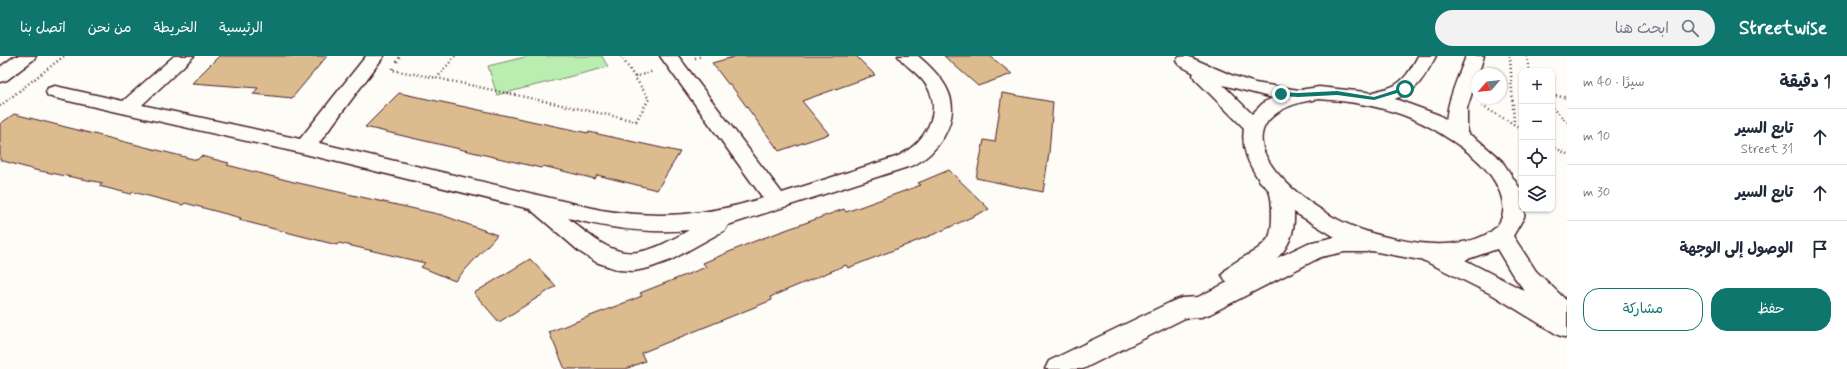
<!DOCTYPE html>
<html lang="ar">
<head>
<meta charset="utf-8">
<style>
	body { margin:0; font-family:Mynerve,"Playpen Sans Arabic",sans-serif; background:#f2f2f3; color:#1f2937; direction:rtl }
	.controls { position:absolute; right:12px; top:12px; display:grid; overflow:hidden; border-radius:8px; box-shadow:0 1px 3px #0004 }
	.controls button { width:36px; height:36px; display:grid; place-items:center; padding:0; border:0; border-bottom:1px solid #e0e1e3; background:#fff; color:#1f2937; font:20px sans-serif }
	.compass { position:absolute; left:1471px; top:12px; width:36px; height:36px; border-radius:50%; background:#fff; box-shadow:0 1px 3px #0004; rotate:242deg }
	.stop { position:absolute; width:12px; height:12px; margin:-9px; border:3px solid #0f766e; border-radius:50%; background:#fff }
	.stop.end { background:#0f766e; border-color:#fff; box-shadow:0 1px 4px #0008 }
	.list { margin:0; padding:0; list-style:none }
	h2 { display:flex; justify-content:space-between; align-items:center; height:52px; margin:0; padding:0 16px; font-size:17px }
	h2 small { font-size:13px; font-weight:400; color:#747a83 }
	.list li { display:grid; grid-template-columns:26px 1fr auto; gap:12px; align-items:center; box-sizing:border-box; height:56px; padding:0 16px; border-top:1px solid #e0e1e3 }
	.list b { display:block; font-size:15px; white-space:nowrap }
	.list p { margin:0; font-size:13px; white-space:nowrap; color:#747a83 }
	.list em { font-size:13px; font-style:normal; color:#747a83 }
	.actions { display:flex; gap:8px; padding:12px 16px }
	.actions a { flex:1; padding:9px 0; border:1px solid #0f766e; border-radius:16px; text-align:center; font-size:14px; color:#0f766e }
	.actions .main { background:#0f766e; color:#fff }
	.icon { flex:none; width:22px; height:22px; fill:none; stroke:currentColor; stroke-width:2; stroke-linecap:round; stroke-linejoin:round }
	.map { position:relative; flex:none; width:1567px; height:313px; overflow:hidden; direction:ltr }
	header { display:flex; align-items:center; gap:24px; box-sizing:border-box; height:56px; padding:0 20px; background:#0f766e; color:#fff }
	header strong { font-size:19px }
	nav { display:flex; gap:22px; margin-inline-start:auto; font-size:14px }
	.search { width:280px; height:36px; background:#f2f2f3; display:flex; align-items:center; gap:10px; box-sizing:border-box; padding:0 14px; border-radius:22px; color:#747a83; font-size:15px }
	main { display:flex }
	aside { flex:1; background:#fff }
	.map>svg:first-child { display:block }
	.green { fill:#b9eeb0; stroke:#82866e }
	.building { fill:#dcbc8f; stroke:#4a1f2b }
	.lines { fill:none; stroke-linecap:round; stroke-linejoin:round }
	.street-casing { stroke:#4a1f2b; stroke-width:3 }
	.secondary-casing { stroke:#4a1f2b; stroke-width:3 }
	.path { stroke:#4a1f2b; stroke-width:2.5; stroke-dasharray:1 3; stroke-linecap:butt }
	.street { fill:#fdfcf7; fill-rule:evenodd }
	.secondary { fill:#fdfcf7; fill-rule:evenodd }
	.route { fill:#0f766e }
</style>
</head>
<body>
<header>
<strong>Streetwise</strong>
<div class="search"><svg class="icon" aria-label="search" viewBox="0 0 24 24"><circle cx="10" cy="10" r="6"/><path d="M15 15l6 6"/></svg>ابحث هنا</div>
<nav><a>الرئيسية</a><a>الخريطة</a><a>من نحن</a><a>اتصل بنا</a></nav>
</header>
<main>
<aside>
<h2>1 دقيقة<small>سيرًا · 40 m</small></h2>
<ul class="list">
<li><svg class="icon" aria-label="ahead" viewBox="0 0 24 24"><path d="M12 20V5M6 11l6-6 6 6"/></svg><div><b>تابع السير</b><p>31 Street</p></div><em>10 m</em></li>
<li><svg class="icon" aria-label="ahead" viewBox="0 0 24 24"><path d="M12 20V5M6 11l6-6 6 6"/></svg><div><b>تابع السير</b></div><em>30 m</em></li>
<li><svg class="icon" aria-label="arrive" viewBox="0 0 24 24"><path d="M6 21V4h12l-3 4 3 4H6"/></svg><div><b>الوصول إلى الوجهة</b></div></li>
</ul>
<div class="actions"><a class="main">حفظ</a><a>مشاركة</a></div>
</aside>
<div class="map">
<svg width="1567" height="313" viewBox="0 0 1567 313">
	<rect width="100%" height="100%" fill="#fdfcf7"/>
	<filter id="ink" filterUnits="userSpaceOnUse"><feTurbulence type="fractalNoise" baseFrequency=".025" numOctaves="2"/><feDisplacementMap in="SourceGraphic" scale="8" xChannelSelector="R" yChannelSelector="G"/><feConvolveMatrix kernelMatrix="1 2 1 2 8 2 1 2 1" color-interpolation-filters="sRGB"/></filter>
	<g filter="url(#ink)">
		<path class="green" d="M529,0H602L608,11L497,39L488,10Z"/>
		<g class="building">
			<path d="M219,0H327L292,42L253,38L258,32L192,27Z"/>
			<path d="M737,0H856L875,19L802,45L829,78L779,95L730,28H728L712,7Z"/>
			<path d="M944,0H990L1012,18L978,30Z"/>
			<path d="M399,37L588,77L589,76L680,96L657,134L597,119L595,123L543,110L541,112L365,71Z"/>
			<path d="M1002,37L1053,46L1049,97L1043,136L976,122L984,84L995,86Z"/>
			<path d="M14,58L197,104L201,100L229,107L227,109L294,126L442,159L497,179L455,225L421,211L425,207L339,187L337,189L239,164L241,162L185,147L183,149L133,136L131,138L99,130L103,127L35,114L0,104V68Z"/>
			<path d="M949,114L989,153L937,177L848,212L846,209L770,241L772,244L641,297L645,305L626,313H565L549,276L642,240L640,237L706,211L703,207L755,185L844,153L846,156L921,129L918,127Z"/>
			<path d="M530,203L556,230L499,266L474,237Z"/>
		</g>
		<g class="lines">
			<defs>
				<g id="street">
					<path d="M174,0H194L142,49L300,83L366,0H384L319,87L601,154C659,163 706,160 763,142L660,0H678L782,137L896,101C924,89 946,54 924,26C917,16 905,10 898,0H918C945,23 964,46 943,82C936,93 926,103 914,109L728,169L725,174L671,204L649,212L634,215L619,214L596,206L580,196L530,153L305,98L55,42L48,40L46,36L48,32L55,30L123,45ZM568,162C608,172 647,178 689,174C632,208 617,203 568,162Z"/>
					<path d="M1418,0H1436C1422,25 1417,37 1388,45C1381,47 1375,49 1367,47L1364,43C1370,34 1386,34 1395,29C1406,23 1412,11 1418,0Z"/>
					<path d="M1466,0H1484L1467,52V77L1464,82L1457,84L1450,82C1438,62 1459,20 1466,0Z"/>
				</g>
				<g id="secondary">
					<path d="M15,0H36L33,4L7,24L0,26V11Z"/>
					<path d="M1187,0L1231,19L1255,27L1299,34L1319,31L1366,36L1395,43L1439,59L1478,84L1502,105L1521,134L1522,153H1525L1524,161L1513,180L1536,215L1567,245V282L1558,279L1493,239L1425,205L1372,195L1366,196H1344L1321,201L1210,258L1201,261L1185,262L1083,313H1045L1049,305L1173,245L1182,242L1198,241L1228,226L1226,225L1222,219C1231,203 1258,199 1269,181C1273,173 1273,143 1269,135C1267,131 1262,128 1259,124C1248,107 1241,92 1244,72L1195,23L1193,19L1194,17L1179,9L1176,5L1179,1ZM1223,29L1273,42L1264,46L1252,58ZM1319,43C1364,46 1408,55 1446,81C1464,92 1484,107 1495,126C1527,182 1460,192 1420,187C1390,183 1360,176 1333,161C1314,150 1295,137 1280,120C1240,76 1271,49 1319,43ZM1294,156L1335,181L1308,187L1277,202C1290,190 1295,174 1294,156ZM1497,193L1512,218L1525,235L1465,204Z"/>
				</g>
			</defs>
			<use href="#street" class="street-casing"/>
			<use href="#secondary" class="secondary-casing"/>
			<g class="path">
				<path d="M455,0L437,22L636,65L649,43L621,0"/>
				<path d="M1510,0L1514,67"/>
				<path d="M1527,0L1529,15"/>
				<path d="M695,2L702,0"/>
				<path d="M397,6L400,0"/>
				<path d="M393,12L392,14L437,22"/>
				<path d="M635,21L654,15"/>
				<path d="M1552,39L1567,42"/>
				<path d="M0,50L64,0"/>
				<path d="M1482,50L1522,73"/>
				<path d="M1552,52L1567,66"/>
				<path d="M1552,90L1567,98"/>
			</g>
			<use href="#street" class="street"/>
			<use href="#secondary" class="secondary"/>
		</g>
	</g>
	<path class="route" d="M1405,31L1408,33L1407,34L1374,44L1337,39L1298,41L1281,40L1278,38L1281,36L1298,37L1337,35L1374,41Z"/>
</svg>
<div class="controls">
<button>+</button>
<button>−</button>
<button><svg class="icon" aria-label="locate" viewBox="0 0 24 24"><circle cx="12" cy="12" r="6"/><path d="M12 2v4M12 18v4M2 12h4M18 12h4"/></svg></button>
<button><svg class="icon" aria-label="layers" viewBox="0 0 24 24"><path d="M12 4l9 5-9 5-9-5zM3 14l9 5 9-5"/></svg></button>
</div>
<svg class="compass" viewBox="-18 -18 36 36"><path d="M0-13l5 13h-10z" fill="#e53935"/><path d="M0 13l5-13h-10z" fill="#747a83"/></svg>
<div class="stop" style="left:1405px;top:33px"></div>
<div class="stop end" style="left:1281px;top:38px"></div>
</div>
</main>
</body>
</html>
